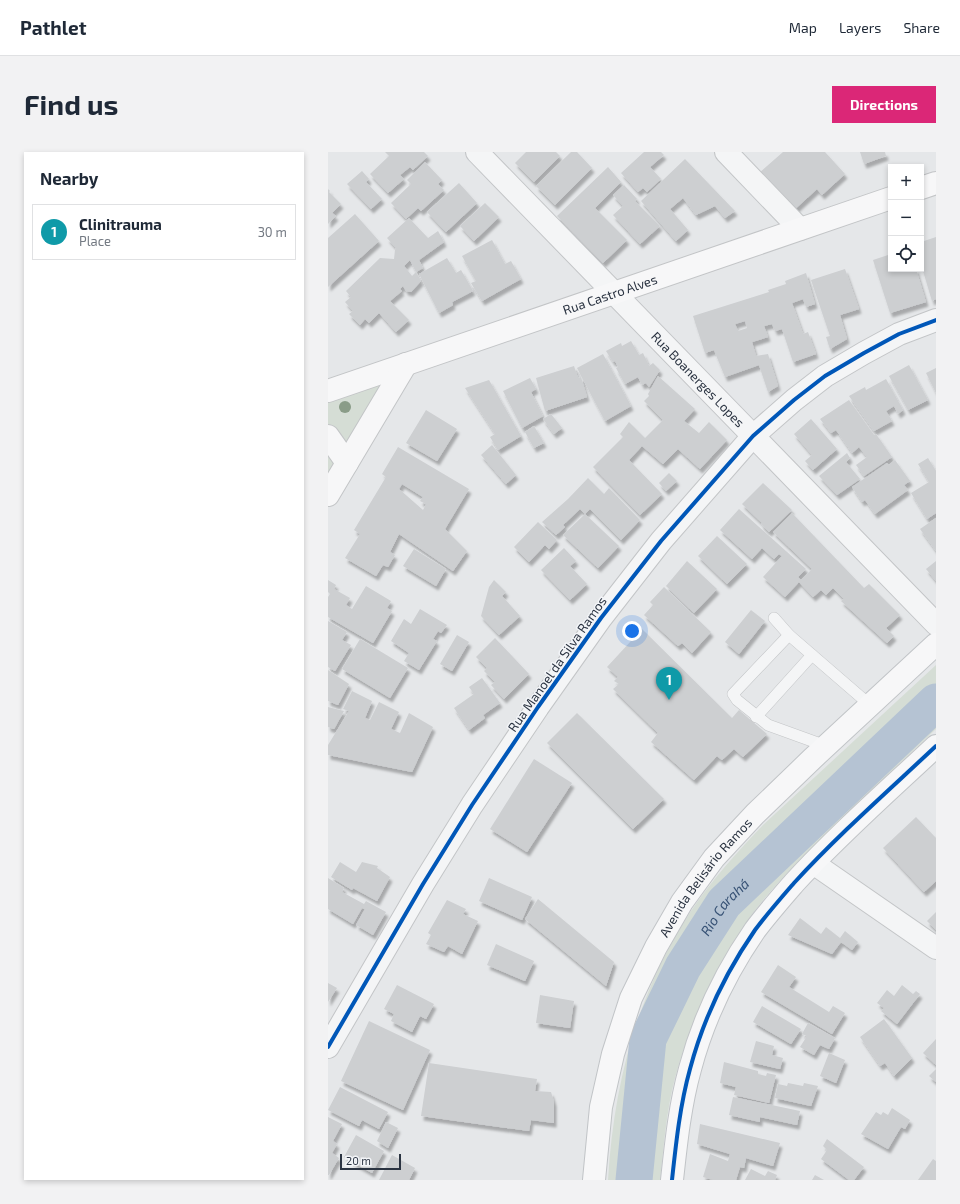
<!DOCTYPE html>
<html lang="en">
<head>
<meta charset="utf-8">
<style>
	body { margin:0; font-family:"Exo 2",sans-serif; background:#f2f2f3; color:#1f2937 }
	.controls { position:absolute; right:12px; top:12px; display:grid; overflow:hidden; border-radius:0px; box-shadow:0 2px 6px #0003 }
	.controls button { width:36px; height:36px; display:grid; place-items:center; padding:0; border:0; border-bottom:1px solid #e0e1e3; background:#fff; color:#1f2937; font:20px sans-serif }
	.scale { position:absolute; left:12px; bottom:10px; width:61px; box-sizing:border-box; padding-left:4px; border:2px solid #2b3442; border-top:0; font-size:11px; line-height:14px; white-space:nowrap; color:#2b3442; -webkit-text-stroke:3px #f3f5f8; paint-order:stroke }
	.you { position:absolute; left:304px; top:479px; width:14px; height:14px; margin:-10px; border:3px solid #fff; border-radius:50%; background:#1a73e8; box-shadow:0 0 0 6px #1a73e833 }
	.badge { display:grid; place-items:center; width:26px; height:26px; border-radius:50%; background:#db2777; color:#fff; font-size:13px; font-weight:700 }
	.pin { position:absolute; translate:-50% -33px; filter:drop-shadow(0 1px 2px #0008) }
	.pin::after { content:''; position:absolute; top:21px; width:14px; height:12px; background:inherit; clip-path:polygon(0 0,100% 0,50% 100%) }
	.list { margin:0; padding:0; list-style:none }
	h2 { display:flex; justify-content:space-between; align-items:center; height:52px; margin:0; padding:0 16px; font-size:17px }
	h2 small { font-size:13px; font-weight:400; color:#747a83 }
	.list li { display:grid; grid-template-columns:26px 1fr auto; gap:12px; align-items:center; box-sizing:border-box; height:56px; margin:0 8px 8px; padding:0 8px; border:1px solid #e0e1e3; border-radius:0px }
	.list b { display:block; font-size:15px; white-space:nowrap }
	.list p { margin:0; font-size:13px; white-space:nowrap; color:#747a83 }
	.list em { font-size:13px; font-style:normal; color:#747a83 }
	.icon { flex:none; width:22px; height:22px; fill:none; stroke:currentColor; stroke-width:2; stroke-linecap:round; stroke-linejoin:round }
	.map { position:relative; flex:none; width:608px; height:1028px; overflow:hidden; border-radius:0px }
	header { display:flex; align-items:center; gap:24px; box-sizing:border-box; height:56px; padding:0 20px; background:#fff; border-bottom:1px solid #e0e1e3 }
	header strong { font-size:19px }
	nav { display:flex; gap:22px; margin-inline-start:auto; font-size:14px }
	.intro { display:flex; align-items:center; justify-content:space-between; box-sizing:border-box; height:96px; padding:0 24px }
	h1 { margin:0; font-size:28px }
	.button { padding:10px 18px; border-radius:0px; background:#db2777; color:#fff; font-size:14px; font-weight:700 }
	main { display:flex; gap:24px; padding:0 24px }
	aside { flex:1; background:#fff; border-radius:0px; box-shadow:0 2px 6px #0003 }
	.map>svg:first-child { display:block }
	.green { fill:#d5ddd5 }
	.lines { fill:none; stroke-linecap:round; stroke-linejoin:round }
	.river { stroke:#b5c3d3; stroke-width:37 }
	.building { fill:#cdcfd1; fill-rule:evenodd; filter:url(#shadow) }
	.lane-casing { stroke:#c3c5c7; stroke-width:12 }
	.street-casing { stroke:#c3c5c7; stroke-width:24 }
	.secondary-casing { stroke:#c3c5c7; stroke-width:24 }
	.primary-casing { stroke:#c1c4c7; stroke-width:24 }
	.lane { stroke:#f4f5f6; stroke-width:11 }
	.street { stroke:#f4f5f6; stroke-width:22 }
	.secondary { stroke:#f7f7f8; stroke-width:22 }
	.primary { stroke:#f7f7f8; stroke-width:22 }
	.cycleway-casing { stroke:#f3f5f8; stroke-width:6 }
	.cycleway { stroke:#0057b8; stroke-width:4 }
	.tree { fill:#8a9c88 }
	.labels { text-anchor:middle; stroke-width:3; stroke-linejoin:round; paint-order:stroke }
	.street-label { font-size:13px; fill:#2b3442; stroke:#f3f5f8 }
	.water-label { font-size:14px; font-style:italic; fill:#375275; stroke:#f3f5f8 }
</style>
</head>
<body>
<header>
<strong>Pathlet</strong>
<nav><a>Map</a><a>Layers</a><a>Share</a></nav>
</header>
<div class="intro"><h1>Find us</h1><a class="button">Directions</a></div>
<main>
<aside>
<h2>Nearby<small></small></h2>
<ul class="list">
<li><span class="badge" style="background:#0f9aa8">1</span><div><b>Clinitrauma</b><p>Place</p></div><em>30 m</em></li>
</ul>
</aside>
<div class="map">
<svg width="608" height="1028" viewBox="0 0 608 1028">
	<defs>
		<filter id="shadow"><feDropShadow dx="2.5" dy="4.5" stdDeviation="1" flood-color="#0004"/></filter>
	</defs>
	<rect width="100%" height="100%" fill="#e5e7e9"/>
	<g class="green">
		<path d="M78,212L0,343V239Z"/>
		<path d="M608,513V577C575,608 543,639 510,671C480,700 450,728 425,761C389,810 363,867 347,926C338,960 336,994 332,1028H280C286,931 309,841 363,759C384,728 409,700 435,673Z"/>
	</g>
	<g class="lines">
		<path class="river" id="s1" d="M306,1028L320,887L355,815L396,751L608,550"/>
	</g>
	<g class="building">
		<path d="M57,0H96L100,4L85,18L82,15L72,23L76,27L60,41L42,22L61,4Z"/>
		<path d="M198,0H228L232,4L206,30L187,11Z"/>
		<path d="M243,0H249L264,16L227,53L208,34Z"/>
		<path d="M316,0H333L336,3L322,15L333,27L319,40L315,36L310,40L293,21Z"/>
		<path d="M455,0H497L517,22L494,43L489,37L466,58L431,21Z"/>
		<path d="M532,0H557L558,4L536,12Z"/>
		<path d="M357,7L407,59L397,66L387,54L368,63L355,46L342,57L360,78L348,89L313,49Z"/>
		<path d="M97,10L114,28L110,32L116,38L93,59L90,56L78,67L63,51L83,32L79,28Z"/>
		<path d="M280,15L293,30L267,56L299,88L275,111L229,64Z"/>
		<path d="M34,19L41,27L38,30L54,47L43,57L19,32Z"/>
		<path d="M131,31L149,51L118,80L99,60Z"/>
		<path d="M296,33L309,47L307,49L332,74L312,92L285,63L295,54L285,43Z"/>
		<path d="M0,37L2,39L1,40L13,52L4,61L8,64L0,72Z"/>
		<path d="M157,51L171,65L146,89L132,74Z"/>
		<path d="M27,62L51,89L0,135V86Z"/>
		<path d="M81,66L100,86L110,79L116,90L91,108L95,116L88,120L82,108L76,114L84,124L88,120L93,129L83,140L78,139L75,134L72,137L74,139L62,149L81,168L68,180L51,161L41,171L37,167L32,173L21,162L25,159L17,150L23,145L18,139L52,106L66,107L67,98L68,96L59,86Z"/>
		<path d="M608,85V147L604,149L593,112V90Z"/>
		<path d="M164,88L177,112L183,109L193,127L154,149L143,131L148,129L134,104Z"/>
		<path d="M563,102V117H588L598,150L562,161L545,108Z"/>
		<path d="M119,106L128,121L133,118L145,139L124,150L125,153L111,161L91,122Z"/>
		<path d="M517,117L531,157L512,163L519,187L502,197L498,185L502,184L483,128Z"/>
		<path d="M478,121L487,152L478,155L475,147L464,151L475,182L480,180L488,202L465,210L454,177L447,179L444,172L436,174L440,185L424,190L428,204L440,202L450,234L440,240L431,213L397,225L386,198L377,201L365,164L441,140L440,138L458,132L457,129ZM417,169L419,176L410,179L407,172Z"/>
		<path d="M303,189L311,203L315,201L321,214L325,211L332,218L321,235L318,231L314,233L310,225L297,232L288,216L290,215L287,209L285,210L278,199L293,191L294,194Z"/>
		<path d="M275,202L303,254L277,269L249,216Z"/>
		<path d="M581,213L600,248L580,258L561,224Z"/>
		<path d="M246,214L250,226L253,225L259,245L217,259L208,226Z"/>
		<path d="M608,216V241L598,221Z"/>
		<path d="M330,224L367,257L356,269L371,281L381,270L399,288L372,317L350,297L335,312L314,294L301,308L334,342L312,363L265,315L295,285L292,282L301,270L317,286L335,268L316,249L321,244L320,242Z"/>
		<path d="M202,226L208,237L203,240L215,264L194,276L175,239Z"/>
		<path d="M558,227L575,258L570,262L566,254L558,259L564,269L546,279L521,244L537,235L538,238Z"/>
		<path d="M161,228L193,284L170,298L162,285L167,282L137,236Z"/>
		<path d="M521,248L546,283L548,282L564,305L536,324L528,313L539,305L531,295L524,301L508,278L503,281L492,267Z"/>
		<path d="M98,258L129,277L109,309L78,291Z"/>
		<path d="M223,262L234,276L226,282L215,267Z"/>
		<path d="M483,267L509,297L485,318L477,309L484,303L466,282Z"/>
		<path d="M206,274L216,291L206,296L197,280Z"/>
		<path d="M164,293L188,323L178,332L153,303Z"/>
		<path d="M70,295L141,337L117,377L139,399L125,419L71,382L62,400L67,403L60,415L55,413L48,424L17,406L32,382L26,378L58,325L54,322ZM74,332L95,345L92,349L98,352L95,358L71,337Z"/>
		<path d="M519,301L522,306L518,310L532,327L509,343L491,324Z"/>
		<path d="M600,306L608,319V361L599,367L583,341L601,330L590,312Z"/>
		<path d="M567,308L582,329L576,333L580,338L547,362L537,348L534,350L524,335L559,311L561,313Z"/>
		<path d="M341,321L349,329L338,339L331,331Z"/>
		<path d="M260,326L276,342L281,336L312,368L293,388L262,357L257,362L252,357L235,373L237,375L228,383L214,370L240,347Z"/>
		<path d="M435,331L464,358L441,380L433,372L434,371L414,352Z"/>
		<path d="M411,357L478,417L470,425L473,428L484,417L445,380L464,361L536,436L541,432L572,463L558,476L566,484L559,491L513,449L516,447L505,436L498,443L493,438L485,445L471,430L457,445L435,425L454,404L451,402L446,407L434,396L424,407L392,378Z"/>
		<path d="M257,362L291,394L270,416L235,383Z"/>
		<path d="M608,366V399L592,377Z"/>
		<path d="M210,370L229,388L221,397L217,393L201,410L186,395Z"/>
		<path d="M389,384L419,412L399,432L370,404Z"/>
		<path d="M236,396L248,409L242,414L259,432L242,448L213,418Z"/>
		<path d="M86,397L118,417L108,434L75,414Z"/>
		<path d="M359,409L389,437L366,461L338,434Z"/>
		<path d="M608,409V429L598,417Z"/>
		<path d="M0,428L8,433L6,437L22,446L18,453L24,457L38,434L63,449L59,456L64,459L45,491L0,465V445L2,442L0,440Z"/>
		<path d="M166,428L178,440L174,444L192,464L171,483L153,464L161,435Z"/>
		<path d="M336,435L383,480L364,501L354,491L350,494L316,463L325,453L322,450Z"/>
		<path d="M92,457L119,473L113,481L110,479L105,487L109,489L91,518L76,509L81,501L63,489L76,467L83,472Z"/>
		<path d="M423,458L437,469L411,502L397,490Z"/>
		<path d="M0,469L19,480L14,488L23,493L7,519L0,515Z"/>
		<path d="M314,477L404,566L411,558L439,582L415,605L406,597L394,608L389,604L366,628L323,590L330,581L285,537L291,532L286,529L290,525L279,515Z"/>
		<path d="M129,483L141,490L124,519L112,512Z"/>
		<path d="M167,486L201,522L176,547L163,533L167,530L156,519L159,516L148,505Z"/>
		<path d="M32,487L80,516L62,546L14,517Z"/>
		<path d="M0,518L21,532L10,553L0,549Z"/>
		<path d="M154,526L172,551L155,563L157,566L141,578L126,556L146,542L141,535Z"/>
		<path d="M24,539L44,549L37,566L42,568L51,550L71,560L63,577L72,581L81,561L105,575L84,620L0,603V593L21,559L15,557Z"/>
		<path d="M0,555L16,559L6,577L0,575Z"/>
		<path d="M249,561L336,647L305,677L219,591Z"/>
		<path d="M206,607L244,631L199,700L162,677Z"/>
		<path d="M588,665L608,686V729L596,740L555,696Z"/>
		<path d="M12,710L28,720L34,710L50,714L49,716L62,725L49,749L25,736L24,738L3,725Z"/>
		<path d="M0,726L16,736L14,740L36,752L38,749L58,760L45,783L28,773L37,757L34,756L25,772L0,757Z"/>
		<path d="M161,726L204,745L194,768L151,749Z"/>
		<path d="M210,747L286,810L278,834L197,767Z"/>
		<path d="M119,748L138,757L135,762L150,769L134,802L120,794L116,800L98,792L103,783L100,781Z"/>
		<path d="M608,760V778L599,769Z"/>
		<path d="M472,766L493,782L498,775L512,786L517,779L530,790L524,798L513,790L504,802L460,783Z"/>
		<path d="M168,792L206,809L197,829L159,813Z"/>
		<path d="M450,813L468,825L461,835L501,860L505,854L517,861L504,882L433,840Z"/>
		<path d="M0,831L9,836L0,850Z"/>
		<path d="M69,833L106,852L98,867L92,864L84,880L63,869L66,862L56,857Z"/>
		<path d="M574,833L585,842L588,839L592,842L569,872L553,859L556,856L549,851L559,838L566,844Z"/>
		<path d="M212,843L246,849L242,876L208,871Z"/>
		<path d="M434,854L473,877L463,892L425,870Z"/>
		<path d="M556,867L584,906L566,924L557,911L552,914L532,885Z"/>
		<path d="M41,869L102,898L75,958L13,929Z"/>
		<path d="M480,871L507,886L501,897L492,893L486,903L472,895L479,884L474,882Z"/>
		<path d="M608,887V913L595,901Z"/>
		<path d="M428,889L446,894L444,903L455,906L452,917L422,910Z"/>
		<path d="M501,901L517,908L508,931L492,924Z"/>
		<path d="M396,910L430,919V922L438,924L439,921L448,923L441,951L406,943L408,935L392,931Z"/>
		<path d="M101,911L209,927L207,939L223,940L226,950V971L203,968L201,979L93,964Z"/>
		<path d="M608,917V930L601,924Z"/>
		<path d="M460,931L475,934L476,931L490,934L483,954L447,946L450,932L459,934Z"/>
		<path d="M12,935L60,960L51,977L34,968L31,974L0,958Z"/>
		<path d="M405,945L472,959L469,973L432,965V970L401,963Z"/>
		<path d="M564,956L582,968L577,977L573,975L560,997L533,982L548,960L553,963L555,960L560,963Z"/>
		<path d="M0,965L14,972L5,989L9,992L4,1001L11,1006L1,1023H0Z"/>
		<path d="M58,970L70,976L60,996L49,989Z"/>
		<path d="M372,972L452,991L445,1014L418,1006L416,1016L412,1015L408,1028H385L375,1025L382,1002L400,1009L402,1002L369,992Z"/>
		<path d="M28,983L56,999L44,1021L16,1005Z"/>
		<path d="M499,987L536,1015L526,1028H521L493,1007L499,998L495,994Z"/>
		<path d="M64,1003L87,1016L81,1028H51Z"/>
		<path d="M605,1007L608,1009V1028H590Z"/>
		<path d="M423,1017L437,1024L440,1019L449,1023L447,1028H417Z"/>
		<path d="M487,1023L496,1028H484Z"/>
	</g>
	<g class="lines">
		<defs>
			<g id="lane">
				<path d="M446,466L461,483L542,553"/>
				<path d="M461,483L405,542L409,548L440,573L498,594"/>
				<path d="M428,565L484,503"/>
			</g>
			<g id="street">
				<path id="s2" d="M149,0L608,472"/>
				<path d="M398,0L472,77"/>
				<path d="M485,711L608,796"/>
				<path d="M0,895L95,732L144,653L210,555L273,466L333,389L425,284L466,248L497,224L536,201L571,182L608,168"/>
			</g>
			<g id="secondary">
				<path d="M593,36L608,31"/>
				<path id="s3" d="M0,239L563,46"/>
				<path d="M0,284L19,311"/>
				<path d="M0,343L78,212"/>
			</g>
			<g id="primary">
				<path id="s4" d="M266,1028L273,955L285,902L303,846L328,795L354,750L386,706L427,662L484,607L608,492"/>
				<path d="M344,1028C348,991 352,953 362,917C375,868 398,820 427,778C439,762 453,746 466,731C510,683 560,639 608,594"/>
			</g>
		</defs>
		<use href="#lane" class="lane-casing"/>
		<use href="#street" class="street-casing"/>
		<use href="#secondary" class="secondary-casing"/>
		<use href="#primary" class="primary-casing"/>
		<use href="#lane" class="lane"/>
		<use href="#street" class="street"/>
		<use href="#secondary" class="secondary"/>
		<use href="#primary" class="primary"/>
		<defs>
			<g id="cycleway">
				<path d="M0,895L95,732L144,653L210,555L273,466L333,389L425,284L466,248L497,224L536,201L571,182L608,168"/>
				<path d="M344,1028C348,991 352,953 362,917C375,868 398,820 427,778C439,762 453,746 466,731C510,683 560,639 608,594"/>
			</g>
		</defs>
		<use href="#cycleway" class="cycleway-casing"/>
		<use href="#cycleway" class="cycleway"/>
	</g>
	<circle class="tree" cx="17" cy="255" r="6"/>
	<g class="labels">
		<g class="street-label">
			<text dy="5" stroke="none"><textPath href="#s3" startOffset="298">Rua Castro Alves</textPath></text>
			<text dy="5" stroke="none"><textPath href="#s2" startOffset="317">Rua Boanerges Lopes</textPath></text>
			<text transform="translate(229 512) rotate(-55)" y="5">Rua Manoel da Silva Ramos</text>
			<text dy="5" stroke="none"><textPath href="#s4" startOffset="329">Avenida Belisário Ramos</textPath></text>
		</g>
		<g class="water-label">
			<text dy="5" stroke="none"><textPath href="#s1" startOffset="295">Rio Carahá</textPath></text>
		</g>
	</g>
</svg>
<div class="controls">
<button>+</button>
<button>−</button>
<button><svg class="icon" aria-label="locate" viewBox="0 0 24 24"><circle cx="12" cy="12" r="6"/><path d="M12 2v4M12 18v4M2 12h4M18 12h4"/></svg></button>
</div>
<div class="scale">20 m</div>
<div class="you"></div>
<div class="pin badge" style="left:341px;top:548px;background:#0f9aa8">1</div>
</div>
</main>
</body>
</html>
